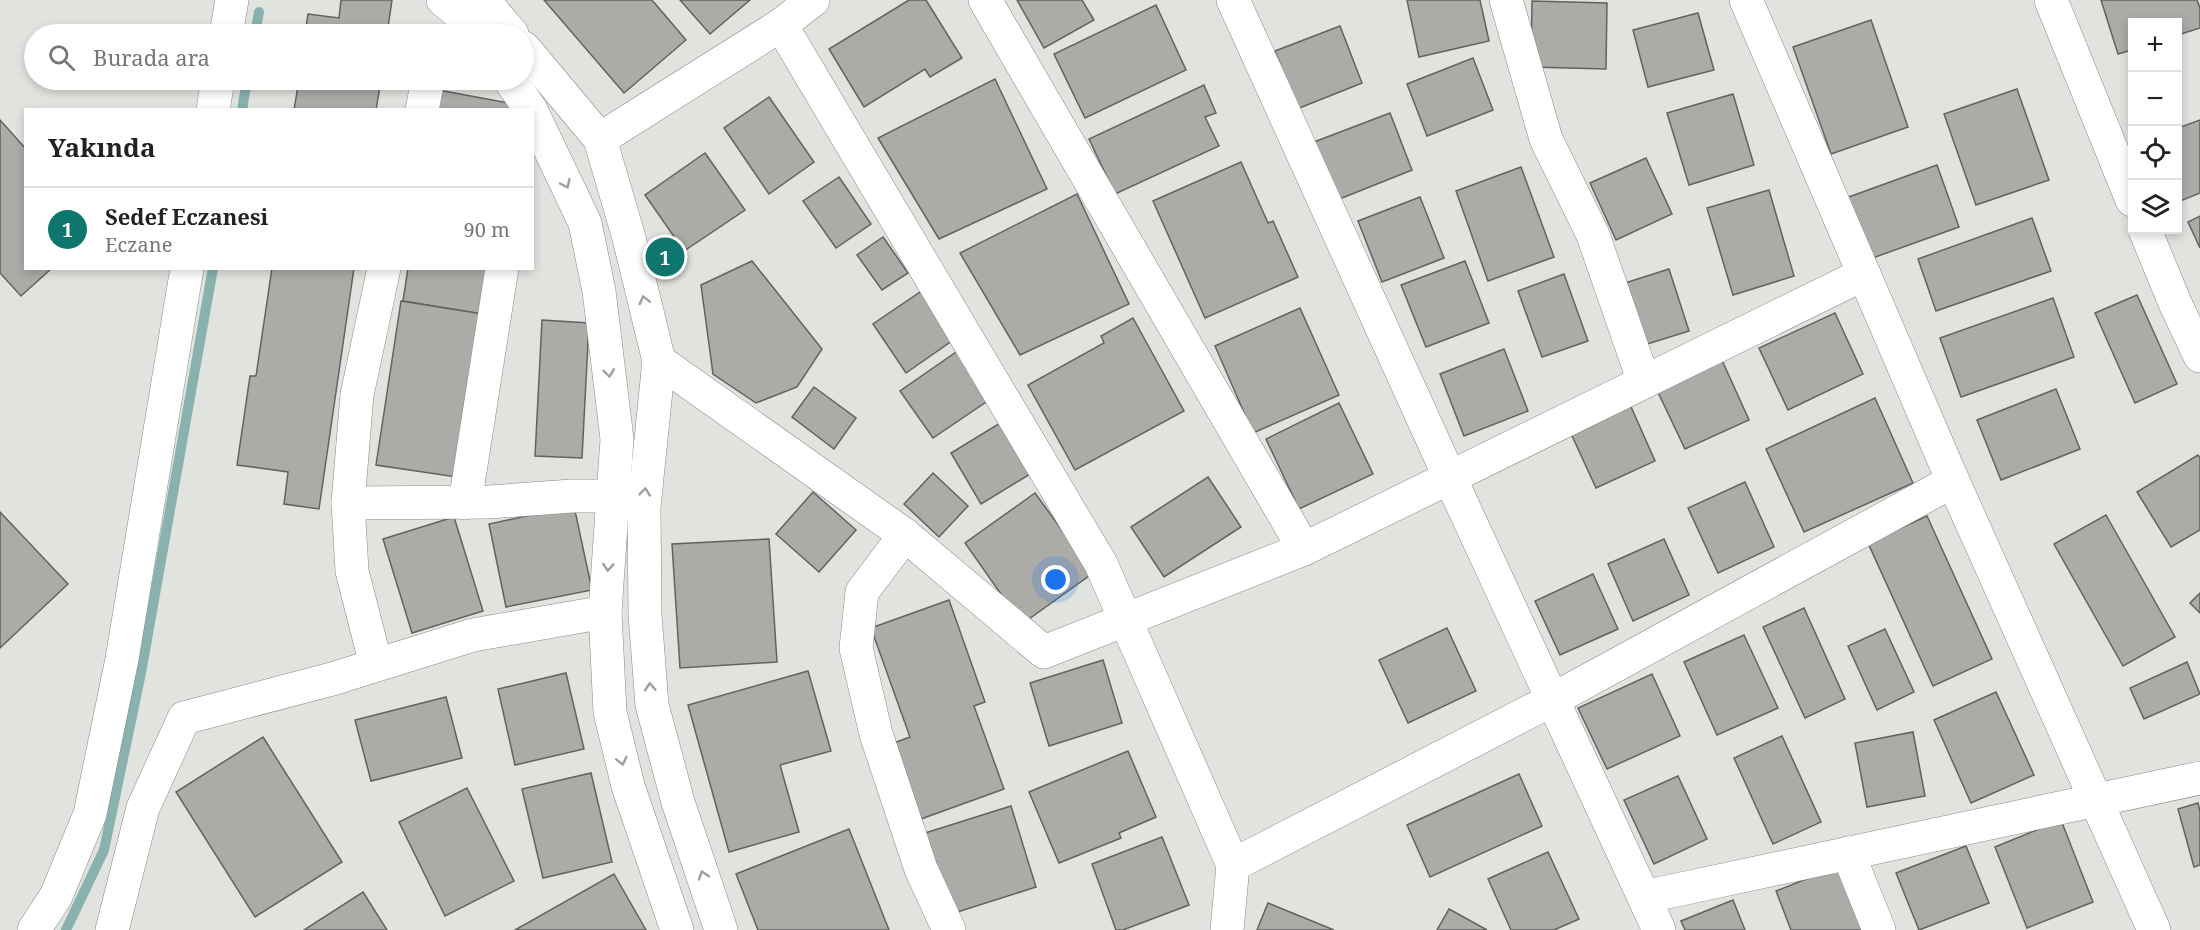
<!DOCTYPE html>
<html lang="tr">
<head>
<meta charset="utf-8">
<style>
	body { margin:0; font-family:"Noto Serif",serif; background:#f6f6f6; color:#222 }
	.controls { position:absolute; right:18px; top:18px; display:grid; overflow:hidden; border-radius:0px; box-shadow:0 3px 9px #0003 }
	.controls button { width:54px; height:54px; display:grid; place-items:center; padding:0; border:0; border-bottom:2px solid #e0e0e0; background:#fff; color:#222; font:30px sans-serif }
	.you { position:absolute; left:1056px; top:580px; width:21px; height:21px; margin:-15px; border:4px solid #fff; border-radius:50%; background:#1a73e8; box-shadow:0 0 0 9px #1a73e833 }
	.badge { display:grid; place-items:center; width:39px; height:39px; border-radius:50%; background:#0f766e; color:#fff; font-size:20px; font-weight:700 }
	.pin { position:absolute; translate:-50% -50%; border:3px solid #fff; box-shadow:0 2px 6px #0006 }
	.list { margin:0; padding:0; list-style:none }
	h2 { display:flex; justify-content:space-between; align-items:center; height:78px; margin:0; padding:0 24px; font-size:26px }
	h2 small { font-size:20px; font-weight:400; color:#767676 }
	.list li { display:grid; grid-template-columns:39px 1fr auto; gap:18px; align-items:center; box-sizing:border-box; height:84px; padding:0 24px; border-top:2px solid #e0e0e0 }
	.list b { display:block; font-size:22px; white-space:nowrap }
	.list p { margin:0; font-size:20px; white-space:nowrap; color:#767676 }
	.list em { font-size:20px; font-style:normal; color:#767676 }
	.icon { flex:none; width:33px; height:33px; fill:none; stroke:currentColor; stroke-width:2; stroke-linecap:round; stroke-linejoin:round }
	.map { position:relative; flex:none; width:2200px; height:930px; overflow:hidden }
	.search { position:absolute; background:#fff; box-shadow:0 3px 9px #0003; left:24px; top:24px; width:510px; height:66px; display:flex; align-items:center; gap:15px; box-sizing:border-box; padding:0 21px; border-radius:33px; color:#767676; font-size:22px }
	.panel { position:absolute; background:#fff; box-shadow:0 3px 9px #0003; left:24px; top:108px; width:510px; height:162px; border-radius:0px }
	.map>svg:first-child { display:block }
	.lines { fill:none; stroke-linecap:round; stroke-linejoin:round }
	.stream { stroke:#89b1ae; stroke-width:10 }
	.building { fill:#acaba8; stroke:#63625f; stroke-width:1.5 }
	.minor-casing { stroke:#898a87; stroke-width:34 }
	.minor { stroke:#fff; stroke-width:33 }
	.oneway { stroke:#9f9f9f }
</style>
</head>
<body>
<div class="map">
<svg width="2200" height="930" viewBox="0 0 2200 930">
	<rect width="100%" height="100%" fill="#e1e3df"/>
	<g class="lines">
		<g class="stream">
			<path d="M255,34L259,12"/>
			<path d="M242,110L247,80"/>
			<path d="M66,930L104,850L141,673L213,268"/>
		</g>
	</g>
	<g class="building">
		<path d="M341,0H392L387,34H305L308,14L339,18Z"/>
		<path d="M544,0H652L686,40L624,93Z"/>
		<path d="M680,0H750L710,34Z"/>
		<path d="M909,0H926L962,58L930,77L925,69L864,107L829,49Z"/>
		<path d="M1017,0H1082L1094,20L1044,48Z"/>
		<path d="M1407,0H1480L1489,41L1419,57Z"/>
		<path d="M2101,0H2197L2200,8V28L2178,35V22H2132V50L2118,54Z"/>
		<path d="M1532,1L1607,3L1606,69L1531,67Z"/>
		<path d="M1156,5L1186,70L1085,118L1054,54Z"/>
		<path d="M1698,13L1714,70L1648,87L1633,30Z"/>
		<path d="M1871,20L1908,127L1831,154L1793,47Z"/>
		<path d="M1340,26L1362,83L1297,109L1275,51Z"/>
		<path d="M1473,58L1493,110L1427,136L1407,84Z"/>
		<path d="M995,79L1047,189L939,239L878,138Z"/>
		<path d="M299,80H381L376,110H294Z"/>
		<path d="M1204,85L1216,113L1205,117L1219,146L1115,194L1089,139Z"/>
		<path d="M433,89L514,104L513,110H429Z"/>
		<path d="M2017,89L2049,180L1976,205L1944,114Z"/>
		<path d="M1733,94L1754,165L1689,185L1667,113Z"/>
		<path d="M769,97L814,162L769,194L724,128Z"/>
		<path d="M1390,113L1412,170L1337,200L1314,142Z"/>
		<path d="M0,120L26,149V268H52L21,296L0,273Z"/>
		<path d="M2200,120V193L2178,202V128Z"/>
		<path d="M705,153L745,210L684,251L645,195Z"/>
		<path d="M1646,158L1672,214L1616,240L1590,183Z"/>
		<path d="M1241,162L1268,223L1273,221L1298,277L1205,318L1153,201Z"/>
		<path d="M1937,165L1959,227L1867,260L1846,198Z"/>
		<path d="M1521,167L1554,257L1488,281L1456,191Z"/>
		<path d="M839,177L871,224L836,248L803,201Z"/>
		<path d="M1769,190L1794,276L1733,295L1707,208Z"/>
		<path d="M1077,194L1129,304L1020,355L960,253Z"/>
		<path d="M1420,197L1444,258L1382,282L1358,221Z"/>
		<path d="M2200,216V248L2188,222Z"/>
		<path d="M2032,218L2051,271L1936,311L1918,259Z"/>
		<path d="M883,237L908,273L882,290L857,255Z"/>
		<path d="M752,261L822,349L797,387L756,403L713,374L701,285Z"/>
		<path d="M1465,261L1489,323L1426,347L1401,285Z"/>
		<path d="M272,268H354L319,509L284,504L288,472L237,465L250,376H256Z"/>
		<path d="M408,268H496L489,315L403,301Z"/>
		<path d="M1669,269L1689,331L1644,345L1625,283Z"/>
		<path d="M1564,274L1588,341L1542,357L1518,291Z"/>
		<path d="M923,290L956,338L906,373L873,324Z"/>
		<path d="M2137,295L2177,384L2135,403L2095,313Z"/>
		<path d="M2053,298L2074,357L1961,397L1940,338Z"/>
		<path d="M401,301L489,315L463,478L376,465Z"/>
		<path d="M1300,308L1339,395L1253,433L1215,346Z"/>
		<path d="M1835,313L1863,374L1788,410L1759,348Z"/>
		<path d="M1133,318L1184,411L1075,470L1028,385L1104,343L1101,336Z"/>
		<path d="M542,320L589,323L582,458L535,456Z"/>
		<path d="M1504,349L1528,411L1464,436L1440,374Z"/>
		<path d="M959,350L992,398L933,438L900,391Z"/>
		<path d="M1721,358L1749,420L1685,449L1656,388Z"/>
		<path d="M814,387L856,418L834,449L792,417Z"/>
		<path d="M2056,389L2080,449L2001,480L1977,420Z"/>
		<path d="M1875,398L1913,483L1804,532L1766,449Z"/>
		<path d="M1628,400L1655,461L1596,488L1568,427Z"/>
		<path d="M1339,403L1373,474L1299,509L1266,439Z"/>
		<path d="M1010,417L1040,468L981,504L951,453Z"/>
		<path d="M2198,455L2200,458V530L2171,547L2137,492Z"/>
		<path d="M933,473L968,506L939,537L904,504Z"/>
		<path d="M1208,477L1241,527L1164,577L1131,527Z"/>
		<path d="M1745,482L1774,547L1718,573L1688,508Z"/>
		<path d="M813,492L856,530L819,572L776,534Z"/>
		<path d="M1035,493L1093,573L1022,624L965,543Z"/>
		<path d="M574,506L592,590L506,607L489,524Z"/>
		<path d="M0,512L68,584L0,648Z"/>
		<path d="M2106,515L2175,637L2123,666L2054,544Z"/>
		<path d="M1927,516L1992,659L1933,686L1868,543Z"/>
		<path d="M454,517L483,611L412,633L383,539Z"/>
		<path d="M769,539L777,662L680,668L672,544Z"/>
		<path d="M1664,539L1689,595L1633,621L1608,564Z"/>
		<path d="M1593,574L1618,629L1560,655L1535,601Z"/>
		<path d="M2200,593V613L2190,603Z"/>
		<path d="M949,600L985,702L974,706L1004,789L921,819L894,743L910,737L871,628Z"/>
		<path d="M1804,608L1845,699L1805,718L1763,627Z"/>
		<path d="M1447,628L1476,691L1408,723L1379,660Z"/>
		<path d="M1885,629L1914,692L1877,710L1848,646Z"/>
		<path d="M1744,635L1778,708L1717,735L1684,662Z"/>
		<path d="M1103,660L1122,723L1049,746L1030,683Z"/>
		<path d="M2187,662L2200,694L2144,719L2130,688Z"/>
		<path d="M808,671L831,751L780,765L799,832L729,852L688,705Z"/>
		<path d="M566,673L584,749L515,765L498,689Z"/>
		<path d="M1652,674L1680,736L1607,769L1578,708Z"/>
		<path d="M1996,692L2034,775L1971,803L1934,720Z"/>
		<path d="M446,697L462,758L371,781L355,720Z"/>
		<path d="M1913,732L1925,796L1867,807L1855,743Z"/>
		<path d="M1782,736L1821,822L1773,844L1734,758Z"/>
		<path d="M263,737L342,862L255,917L176,792Z"/>
		<path d="M1128,751L1156,817L1119,833L1121,838L1059,863L1029,792Z"/>
		<path d="M591,773L612,862L543,878L522,789Z"/>
		<path d="M1519,774L1542,826L1430,877L1407,825Z"/>
		<path d="M1678,776L1707,839L1654,864L1624,800Z"/>
		<path d="M467,788L514,881L445,916L399,822Z"/>
		<path d="M2198,803L2200,812V865L2194,867L2178,809Z"/>
		<path d="M1011,806L1036,887L951,914L925,833Z"/>
		<path d="M2061,820L2093,902L2027,928L1995,847Z"/>
		<path d="M849,829L889,930H758L736,874Z"/>
		<path d="M1162,837L1189,905L1123,930H1116L1092,864Z"/>
		<path d="M1966,846L1989,903L1919,930L1896,873Z"/>
		<path d="M1548,852L1579,919L1554,930H1511L1488,879Z"/>
		<path d="M1839,866L1864,930H1791L1776,891Z"/>
		<path d="M614,874L646,930H515Z"/>
		<path d="M363,892L387,930H304Z"/>
		<path d="M1733,900L1745,930H1685L1681,921Z"/>
		<path d="M1268,903L1334,930H1257Z"/>
		<path d="M1449,909L1487,930H1437Z"/>
	</g>
	<g class="lines">
		<defs>
			<g id="minor">
				<path d="M443,0L460,14L475,34"/>
				<path d="M483,0L512,34"/>
				<path d="M985,0L1304,549"/>
				<path d="M1233,0L1450,478L1659,930"/>
				<path d="M1506,0L1546,139L1593,235L1644,382"/>
				<path d="M1746,0L1953,481L2154,930"/>
				<path d="M2051,0L2132,200"/>
				<path d="M781,25L1101,564L1233,865"/>
				<path d="M226,34L232,0"/>
				<path d="M524,48L600,139L629,238L659,361L644,507L645,615L652,705L678,802L721,930"/>
				<path d="M510,80L531,110"/>
				<path d="M213,110L218,80"/>
				<path d="M422,110L428,80"/>
				<path d="M532,112L585,223L599,291L617,439L605,612L610,712L628,786L677,930"/>
				<path d="M600,139L781,25L813,0"/>
				<path d="M2145,230L2175,303L2200,356"/>
				<path d="M384,268L357,395L348,503L489,502L572,496H613"/>
				<path d="M659,361L905,535L1044,652L1304,549L1864,274"/>
				<path d="M348,503L352,571L376,665"/>
				<path d="M465,503L502,268"/>
				<path d="M905,535L862,592L856,648L876,734L921,869L949,930"/>
				<path d="M1848,853L1879,930"/>
				<path d="M1644,897L2200,778"/>
				<path d="M34,930L56,896L90,814L122,659L187,268"/>
				<path d="M112,930L143,808L184,718L332,679L473,635L605,612"/>
				<path d="M1227,930L1233,865L1552,700L1953,481"/>
			</g>
		</defs>
		<use href="#minor" class="minor-casing"/>
		<use href="#minor" class="minor"/>
	</g>
	<defs><path id="oneway-chevron" d="M-2-3.5L2.5 0L-2 3.5" fill="none" stroke-width="1.6" stroke-linecap="round" stroke-linejoin="round" transform="scale(1.5)"/></defs>
	<g class="oneway">
		<use href="#oneway-chevron" transform="translate(566 184) rotate(65)"/>
		<use href="#oneway-chevron" transform="translate(644 300) rotate(-104)"/>
		<use href="#oneway-chevron" transform="translate(609 373) rotate(83)"/>
		<use href="#oneway-chevron" transform="translate(645 492) rotate(-84)"/>
		<use href="#oneway-chevron" transform="translate(608 567) rotate(94)"/>
		<use href="#oneway-chevron" transform="translate(650 687) rotate(-94)"/>
		<use href="#oneway-chevron" transform="translate(622 761) rotate(76)"/>
		<use href="#oneway-chevron" transform="translate(703 875) rotate(-108)"/>
	</g>
</svg>
<div class="controls">
<button>+</button>
<button>−</button>
<button><svg class="icon" aria-label="locate" viewBox="0 0 24 24"><circle cx="12" cy="12" r="6"/><path d="M12 2v4M12 18v4M2 12h4M18 12h4"/></svg></button>
<button><svg class="icon" aria-label="layers" viewBox="0 0 24 24"><path d="M12 4l9 5-9 5-9-5zM3 14l9 5 9-5"/></svg></button>
</div>
<div class="you"></div>
<div class="pin badge" style="left:665px;top:257px">1</div>
<div class="search"><svg class="icon" aria-label="search" viewBox="0 0 24 24"><circle cx="10" cy="10" r="6"/><path d="M15 15l6 6"/></svg>Burada ara</div>
<section class="panel">
<h2>Yakında<small></small></h2>
<ul class="list">
<li><span class="badge">1</span><div><b>Sedef Eczanesi</b><p>Eczane</p></div><em>90 m</em></li>
</ul>
</section>
</div>
</body>
</html>
